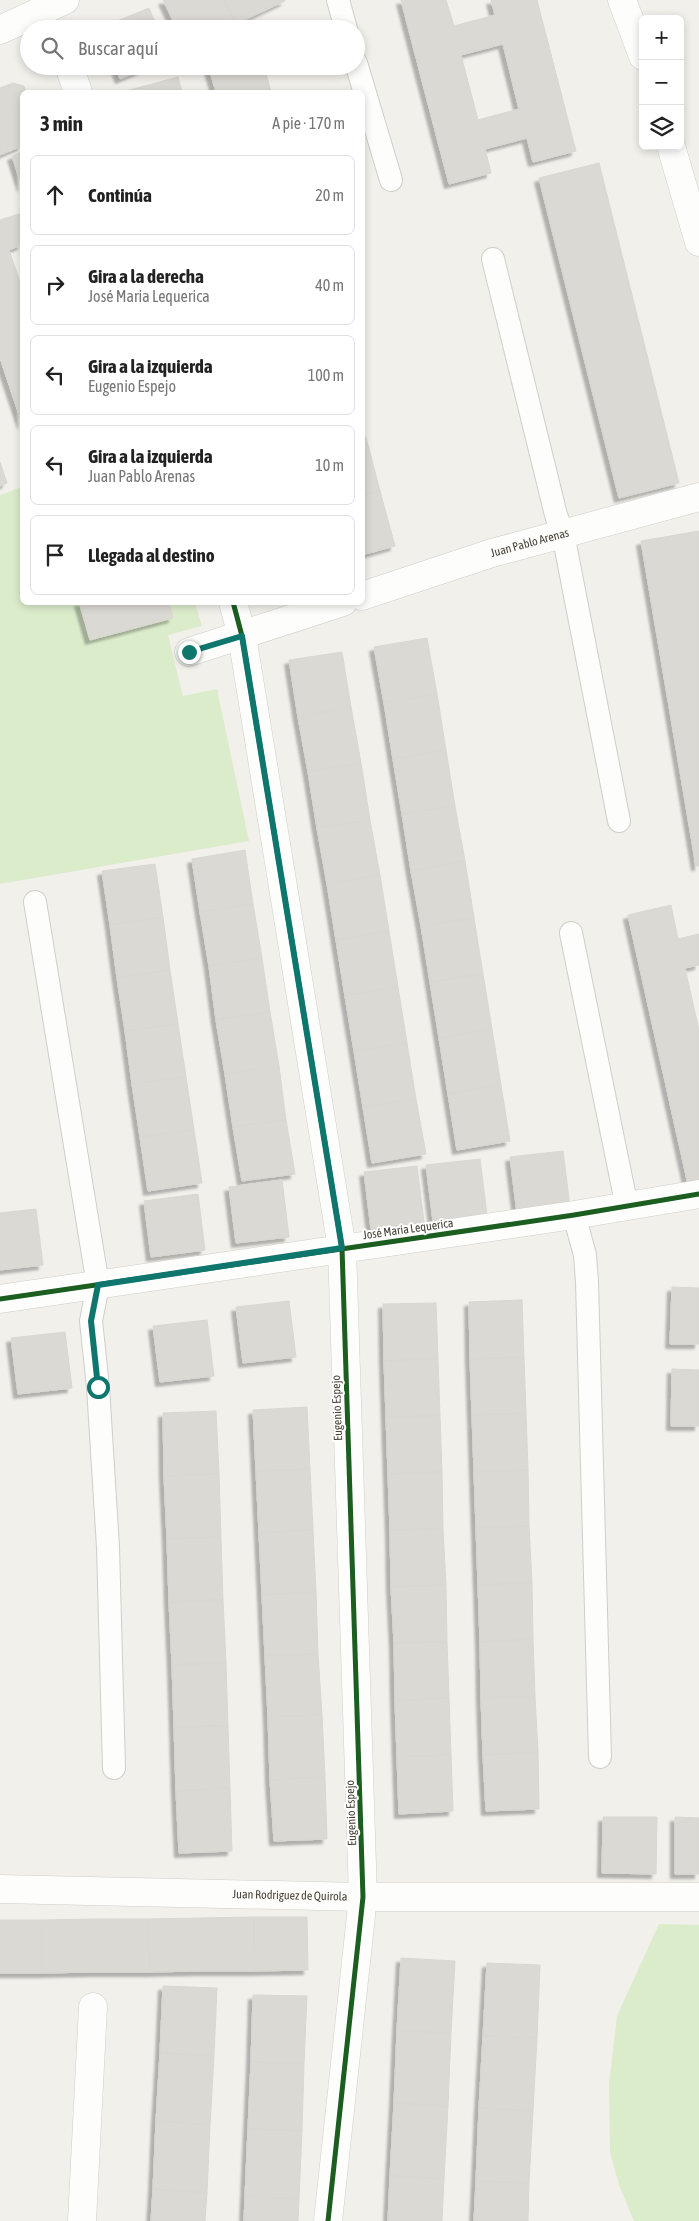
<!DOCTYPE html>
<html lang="es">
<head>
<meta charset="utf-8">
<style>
	body { margin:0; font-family:"Asap Condensed",sans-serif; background:#f2f2f2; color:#222 }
	.controls { position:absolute; right:15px; top:15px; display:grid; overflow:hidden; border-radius:8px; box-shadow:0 2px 8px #0003 }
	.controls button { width:45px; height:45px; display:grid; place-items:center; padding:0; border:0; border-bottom:1px solid #e0e0e0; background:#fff; color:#222; font:25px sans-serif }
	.stop { position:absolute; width:15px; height:15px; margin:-11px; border:4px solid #0f766e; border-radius:50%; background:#fff }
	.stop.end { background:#0f766e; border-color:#fff; box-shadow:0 1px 5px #0008 }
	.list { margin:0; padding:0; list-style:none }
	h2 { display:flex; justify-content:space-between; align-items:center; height:65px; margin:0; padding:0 20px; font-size:21px }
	h2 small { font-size:16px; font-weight:400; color:#767676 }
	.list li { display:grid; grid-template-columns:32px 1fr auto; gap:15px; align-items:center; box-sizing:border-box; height:80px; margin:0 10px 10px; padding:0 10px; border:1px solid #e0e0e0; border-radius:8px }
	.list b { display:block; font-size:19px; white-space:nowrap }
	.list p { margin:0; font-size:16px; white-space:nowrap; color:#767676 }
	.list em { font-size:16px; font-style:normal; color:#767676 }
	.icon { flex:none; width:28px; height:28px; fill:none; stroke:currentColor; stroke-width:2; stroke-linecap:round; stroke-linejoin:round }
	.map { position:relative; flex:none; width:699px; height:2221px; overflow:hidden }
	.search { position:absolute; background:#fff; box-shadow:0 2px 8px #0003; left:20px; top:20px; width:345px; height:55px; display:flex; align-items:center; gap:12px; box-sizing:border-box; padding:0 18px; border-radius:28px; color:#767676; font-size:19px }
	.panel { position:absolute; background:#fff; box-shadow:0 2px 8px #0003; left:20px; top:90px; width:345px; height:515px; border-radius:8px }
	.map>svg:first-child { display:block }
	.green { fill:#dbeccb }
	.building { fill:#dad9d3; stroke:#d9d7d1; fill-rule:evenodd; filter:url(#shadow) }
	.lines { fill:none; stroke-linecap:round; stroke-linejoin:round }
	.service-casing { stroke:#cfcec8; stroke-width:24 }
	.minor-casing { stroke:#cfcec8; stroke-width:29 }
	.service { stroke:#fdfdfc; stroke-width:22 }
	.minor { stroke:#fdfdfc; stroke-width:28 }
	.cycleway-casing { stroke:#fff; stroke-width:8 }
	.cycleway { stroke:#1b5e20; stroke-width:5 }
	.route { stroke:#0f766e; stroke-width:6 }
	.labels { text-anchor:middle; stroke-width:4; stroke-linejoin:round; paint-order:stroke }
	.street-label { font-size:12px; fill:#474337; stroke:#fff }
</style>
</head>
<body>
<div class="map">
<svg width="699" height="2221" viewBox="0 0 699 2221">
	<defs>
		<filter id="shadow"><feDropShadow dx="-4.5" dy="4.5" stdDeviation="1" flood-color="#0004"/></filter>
	</defs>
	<rect width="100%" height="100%" fill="#f1f0eb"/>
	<g class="green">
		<path d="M22,487V602L195,603L202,626L168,635L183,696L217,689L249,841L0,884V495Z"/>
		<path d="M659,1924L699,1925V2221H634L620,2188L610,2153L609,2084L617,2016Z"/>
	</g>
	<g class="building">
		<path d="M163,0H224L236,24L227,29H177Z"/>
		<path d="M224,0H285V1L236,24Z"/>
		<path d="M401,0H446L454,26L495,15L491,0H537L576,151L533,162L527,138L485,149L491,173L449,184ZM503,44L519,109L478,120L461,55Z"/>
		<path d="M149,8L158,29H100V28Z"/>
		<path d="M115,66H151L120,79Z"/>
		<path d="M218,66H264L271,92H216L209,69Z"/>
		<path d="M178,77L182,92H127L126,91Z"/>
		<path d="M13,83L24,86L26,92H22V146L0,155V88Z"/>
		<path d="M22,152V187L12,156Z"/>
		<path d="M599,163L679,483L619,498L539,178Z"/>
		<path d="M22,213V245L9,250L20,282L22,281V424L0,358V220Z"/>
		<path d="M366,437L380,491L362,496V438Z"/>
		<path d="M0,462L7,483L0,486Z"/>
		<path d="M380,491L395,546L362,555V496Z"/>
		<path d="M699,531V866H696L641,541Z"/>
		<path d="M79,602H169L173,618L90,640Z"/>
		<path d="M427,638L437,694L384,703L374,647Z"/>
		<path d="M342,652L351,707L298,717L289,660Z"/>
		<path d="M437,694L446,750L393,759L384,703Z"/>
		<path d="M351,707L361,763L308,772L298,717Z"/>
		<path d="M446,750L455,806L402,814L393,759Z"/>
		<path d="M361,763L370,820L317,828L308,772Z"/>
		<path d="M455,806L465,861L411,871L402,814Z"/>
		<path d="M370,820L380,875L327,884L317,828Z"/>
		<path d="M245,850L253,904L200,912L192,859Z"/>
		<path d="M465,861L474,918L421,926L411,871Z"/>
		<path d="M155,864L163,917L110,925L102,871Z"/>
		<path d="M380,875L389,931L336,940L327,884Z"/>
		<path d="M253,904L262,958L209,966L200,912Z"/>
		<path d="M671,905L678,939L699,934V965L685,968L699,1030V1187L689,1189L628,915Z"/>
		<path d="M163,917L170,970L117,978L110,925Z"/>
		<path d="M474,918L483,974L430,982L421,926Z"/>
		<path d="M389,931L398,987L345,996L336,940Z"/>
		<path d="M262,958L270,1012L216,1020L209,966Z"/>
		<path d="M170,970L178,1024L125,1031L117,978Z"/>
		<path d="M483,974L492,1029L439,1038L430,982Z"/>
		<path d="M398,987L407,1043L354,1051L345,996Z"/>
		<path d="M270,1012L279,1066L225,1074L216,1020Z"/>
		<path d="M178,1024L186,1077L132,1084L125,1031Z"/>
		<path d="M492,1029L501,1085L448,1094L439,1038Z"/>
		<path d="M407,1043L416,1099L363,1107L354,1051Z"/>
		<path d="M279,1066L286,1120L233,1127L225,1074Z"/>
		<path d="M186,1077L194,1130L140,1137L132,1084Z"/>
		<path d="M501,1085L510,1141L457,1150L448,1094Z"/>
		<path d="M416,1099L426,1154L372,1163L363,1107Z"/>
		<path d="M286,1120L295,1174L242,1181L233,1127Z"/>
		<path d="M194,1130L202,1183L148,1191L140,1137Z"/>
		<path d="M563,1151L570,1207L517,1213L510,1157Z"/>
		<path d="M480,1159L487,1215L433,1221L426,1165Z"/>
		<path d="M417,1166L424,1222L371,1229L364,1172Z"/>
		<path d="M282,1180L289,1237L236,1243L229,1187Z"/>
		<path d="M198,1194L205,1250L151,1257L144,1201Z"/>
		<path d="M36,1209L43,1265L0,1270V1213Z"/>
		<path d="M672,1287L699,1288V1344H670Z"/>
		<path d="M522,1300L524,1357L470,1359L469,1302Z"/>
		<path d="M289,1301L296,1357L243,1363L236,1307Z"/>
		<path d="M436,1303L438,1359L384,1361L383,1304Z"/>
		<path d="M207,1320L214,1376L160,1382L153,1326Z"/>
		<path d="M65,1332L72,1388L18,1394L11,1338Z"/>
		<path d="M524,1357L526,1413L472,1415L470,1359Z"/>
		<path d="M438,1359L440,1416L386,1417L384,1361Z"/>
		<path d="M672,1369L699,1370V1426H671Z"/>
		<path d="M307,1407L310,1469L256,1471L253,1410Z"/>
		<path d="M216,1411L219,1474L164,1476L163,1413Z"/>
		<path d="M526,1413L528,1470L474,1472L472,1415Z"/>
		<path d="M440,1416L442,1472L388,1474L386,1417Z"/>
		<path d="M310,1469L313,1530L259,1533L256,1471Z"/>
		<path d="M528,1470L529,1526L476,1528L474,1472Z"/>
		<path d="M442,1472L443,1529L390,1530L388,1474Z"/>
		<path d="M219,1474L221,1537L167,1539L164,1476Z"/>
		<path d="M529,1526L532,1583L478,1585L476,1528Z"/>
		<path d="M443,1529L446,1585L391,1587L390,1530Z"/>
		<path d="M313,1530L316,1592L262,1595L259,1533Z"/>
		<path d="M221,1537L223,1600L169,1602L167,1539Z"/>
		<path d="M532,1583L533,1639L480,1642L478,1585Z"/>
		<path d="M446,1585L447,1642L394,1643L391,1587Z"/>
		<path d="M316,1592L318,1654L265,1656L262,1595Z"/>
		<path d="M223,1600L226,1663L172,1665L169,1602Z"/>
		<path d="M533,1639L535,1696L481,1698L480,1642Z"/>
		<path d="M447,1642L449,1698L395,1701L394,1643Z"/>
		<path d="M318,1654L322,1715L268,1717L265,1656Z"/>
		<path d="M226,1663L228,1726L174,1727L172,1665Z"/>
		<path d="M535,1696L538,1752L483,1755L481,1698Z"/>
		<path d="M449,1698L451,1755L397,1757L395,1701Z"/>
		<path d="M322,1715L325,1777L270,1780L268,1717Z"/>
		<path d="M228,1726L230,1788L176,1791L174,1727Z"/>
		<path d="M538,1752L539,1809L486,1811L483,1755Z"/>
		<path d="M451,1755L453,1811L399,1814L397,1757Z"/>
		<path d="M325,1777L327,1839L274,1841L270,1780Z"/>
		<path d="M230,1788L232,1851L179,1853L176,1791Z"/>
		<path d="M603,1817H657L656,1874L602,1873Z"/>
		<path d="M675,1817L699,1818V1874H675Z"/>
		<path d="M254,1917L255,1971H201V1918Z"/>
		<path d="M254,1917H307L308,1970L255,1971Z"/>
		<path d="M201,1918V1971L149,1972L148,1919Z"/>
		<path d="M95,1919V1972L42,1973V1920Z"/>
		<path d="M95,1919H148L149,1972H95Z"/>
		<rect x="0" y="1920" width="42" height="53"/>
		<path d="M401,1958L455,1961L451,2033L397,2031Z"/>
		<path d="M487,1963L540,1965L537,2038L483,2036Z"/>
		<path d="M163,1986L217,1988L214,2056L160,2053Z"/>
		<path d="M253,1995L307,1996L304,2064L251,2062Z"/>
		<path d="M397,2031L451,2033L448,2106L394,2103Z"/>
		<path d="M483,2036L537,2038L533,2111L479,2108Z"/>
		<path d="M160,2053L214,2056L210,2125L156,2121Z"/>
		<path d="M251,2062L304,2064L302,2131L248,2129Z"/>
		<path d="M394,2103L448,2106L444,2179L390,2176Z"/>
		<path d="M479,2108L533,2111L529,2183L476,2181Z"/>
		<path d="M156,2121L210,2125L207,2193L153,2189Z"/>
		<path d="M248,2129L302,2131L299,2199L245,2196Z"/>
		<path d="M390,2176L444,2179L442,2221H388Z"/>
		<path d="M476,2181L529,2183L528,2221H474Z"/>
		<path d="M153,2189L207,2193L205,2221H151Z"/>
		<path d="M245,2196L299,2199L298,2221H244Z"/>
	</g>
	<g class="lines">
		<defs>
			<g id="service">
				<path d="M338,0L346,29"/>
				<path d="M356,63L391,180"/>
				<path d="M493,259L556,515L563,534L619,821"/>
				<path d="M35,902L98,1285L91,1321L98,1387L108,1547L114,1768"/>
				<path d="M571,933L627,1207"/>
				<path d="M574,1215L585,1255L587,1282L600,1757"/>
			</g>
			<g id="minor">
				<path d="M622,0L643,56"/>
				<path d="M0,30L65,0"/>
				<path d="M69,66L78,92"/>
				<path d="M671,146L699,242"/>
				<path id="s1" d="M362,596L492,553L699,497"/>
				<path d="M233,602L242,636L342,1248L363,1897L328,2221"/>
				<path d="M189,652L343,602"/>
				<path d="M0,1299L574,1215L699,1194"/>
				<path id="s2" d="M0,1889L363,1897H699"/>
				<path d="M82,2221L93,2007"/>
			</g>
		</defs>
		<use href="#service" class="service-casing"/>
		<use href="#minor" class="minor-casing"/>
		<use href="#service" class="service"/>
		<use href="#minor" class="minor"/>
		<defs>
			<g id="cycleway">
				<path d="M233,602L242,636L342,1248L363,1897L328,2221"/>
				<path d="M0,1299L574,1215L699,1194"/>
			</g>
		</defs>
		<use href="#cycleway" class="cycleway-casing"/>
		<use href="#cycleway" class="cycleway"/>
	</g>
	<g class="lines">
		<path class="route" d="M98,1387L91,1321L98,1285L342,1248L242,636L189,652"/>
	</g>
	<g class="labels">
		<g class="street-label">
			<text dy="4" stroke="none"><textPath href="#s1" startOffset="176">Juan Pablo Arenas</textPath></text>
			<text transform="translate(408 1229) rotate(-8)" y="4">José Maria Lequerica</text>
			<text transform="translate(337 1408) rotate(-92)" y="4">Eugenio Espejo</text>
			<text transform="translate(351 1813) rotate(-92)" y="4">Eugenio Espejo</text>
			<text dy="4" stroke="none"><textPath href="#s2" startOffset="290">Juan Rodriguez de Quirola</textPath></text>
		</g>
	</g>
</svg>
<div class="controls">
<button>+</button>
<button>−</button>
<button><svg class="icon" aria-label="layers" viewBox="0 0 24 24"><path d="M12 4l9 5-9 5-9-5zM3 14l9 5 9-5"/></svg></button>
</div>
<div class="stop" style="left:98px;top:1387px"></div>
<div class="stop end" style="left:189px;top:652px"></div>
<div class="search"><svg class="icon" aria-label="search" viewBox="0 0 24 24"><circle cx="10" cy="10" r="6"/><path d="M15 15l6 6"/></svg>Buscar aquí</div>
<section class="panel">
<h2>3 min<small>A pie · 170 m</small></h2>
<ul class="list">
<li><svg class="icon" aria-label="ahead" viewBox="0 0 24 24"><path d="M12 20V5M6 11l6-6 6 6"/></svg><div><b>Continúa</b></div><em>20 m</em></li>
<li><svg class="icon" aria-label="right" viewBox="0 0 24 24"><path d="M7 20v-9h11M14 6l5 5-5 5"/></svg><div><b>Gira a la derecha</b><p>José Maria Lequerica</p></div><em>40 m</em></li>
<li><svg class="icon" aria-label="left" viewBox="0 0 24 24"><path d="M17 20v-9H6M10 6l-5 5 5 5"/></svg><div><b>Gira a la izquierda</b><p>Eugenio Espejo</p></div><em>100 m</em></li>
<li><svg class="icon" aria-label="left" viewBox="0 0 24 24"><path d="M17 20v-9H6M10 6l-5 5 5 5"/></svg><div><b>Gira a la izquierda</b><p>Juan Pablo Arenas</p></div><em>10 m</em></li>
<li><svg class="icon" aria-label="arrive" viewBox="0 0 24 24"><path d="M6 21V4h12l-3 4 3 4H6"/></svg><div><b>Llegada al destino</b></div></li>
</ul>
</section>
</div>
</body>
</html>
